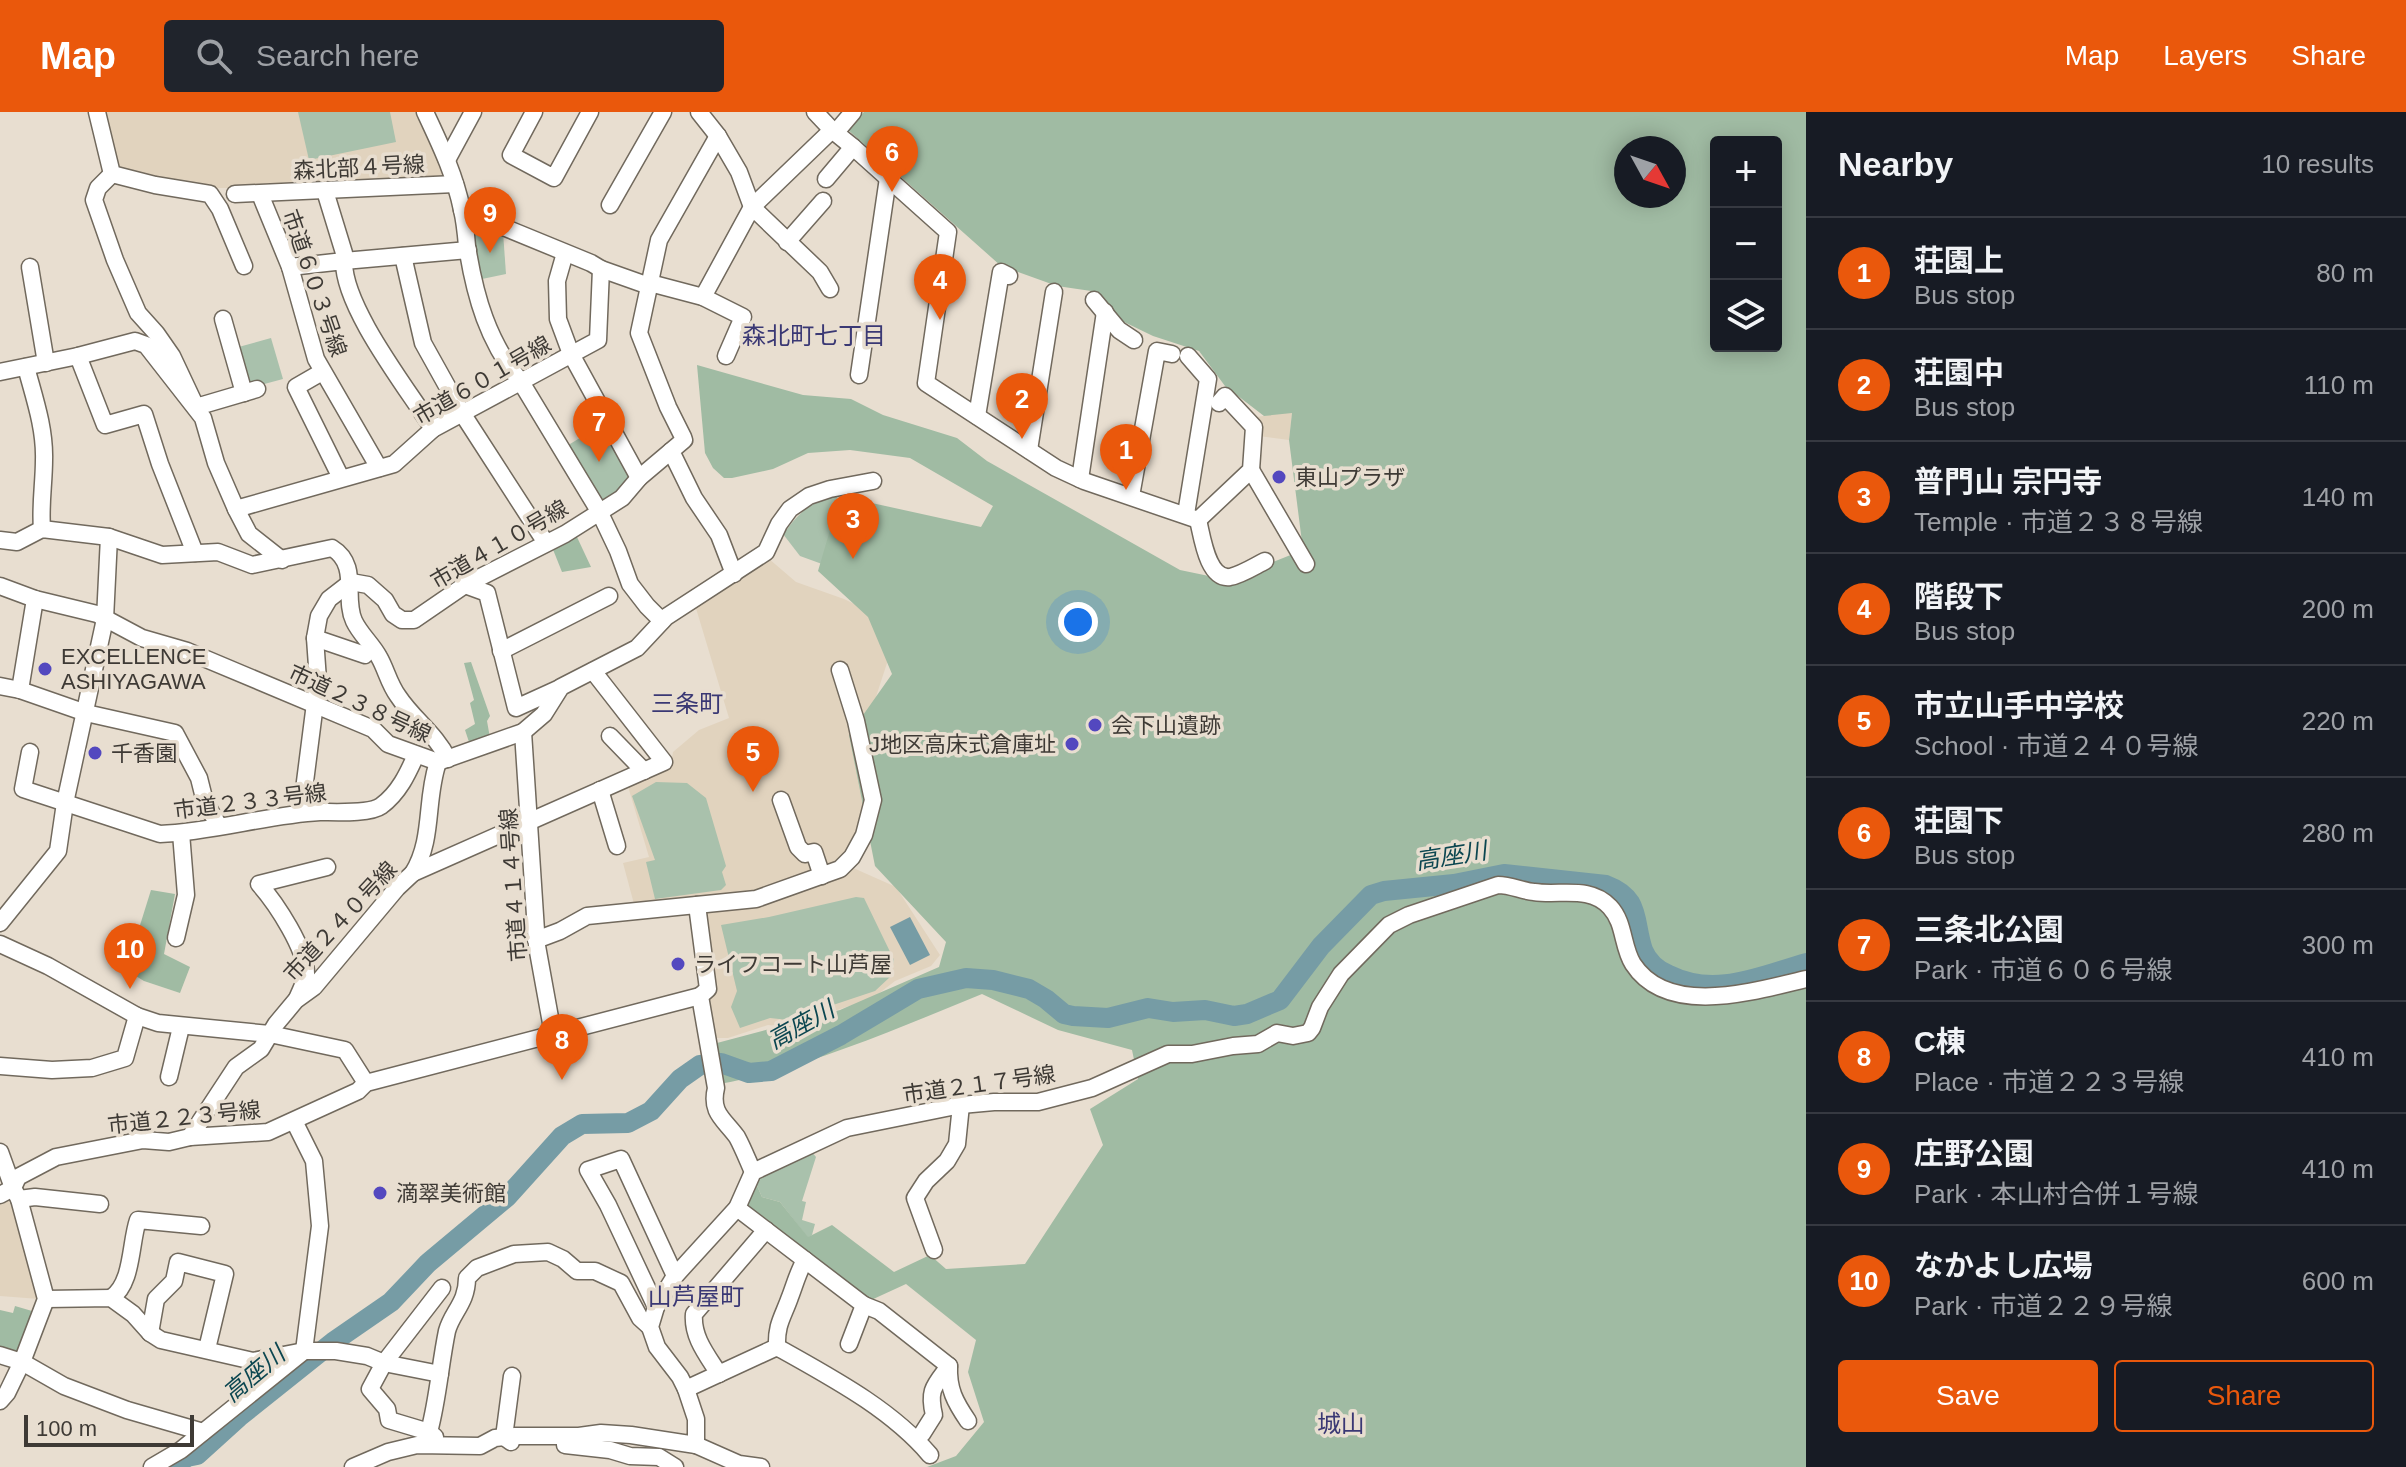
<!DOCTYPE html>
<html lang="en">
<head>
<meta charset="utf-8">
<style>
	body { margin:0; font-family:Helvetica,"Noto Sans JP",sans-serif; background:#20242c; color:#f1f3f6 }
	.controls { position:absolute; right:24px; top:24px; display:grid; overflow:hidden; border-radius:8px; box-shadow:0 4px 20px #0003 }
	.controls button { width:72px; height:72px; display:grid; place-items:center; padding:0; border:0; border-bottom:2px solid #363941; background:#171b24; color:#f1f3f6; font:40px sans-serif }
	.compass { position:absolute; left:1614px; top:24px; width:72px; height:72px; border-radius:50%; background:#171b24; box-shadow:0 4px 20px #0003; rotate:130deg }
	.scale { position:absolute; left:24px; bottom:20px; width:170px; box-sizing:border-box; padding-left:8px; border:4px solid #3e3a35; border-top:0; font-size:22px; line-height:28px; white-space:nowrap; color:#3e3a35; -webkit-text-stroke:6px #e8ded0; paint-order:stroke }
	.you { position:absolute; left:1078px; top:510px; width:28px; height:28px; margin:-20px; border:6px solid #fff; border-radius:50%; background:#1a73e8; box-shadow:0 0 0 12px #1a73e833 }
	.badge { display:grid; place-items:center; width:52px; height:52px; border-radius:50%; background:#ea580c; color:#fff; font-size:26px; font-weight:700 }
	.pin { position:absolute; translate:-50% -66px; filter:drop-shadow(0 2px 4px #0008) }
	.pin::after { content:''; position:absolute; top:42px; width:28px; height:24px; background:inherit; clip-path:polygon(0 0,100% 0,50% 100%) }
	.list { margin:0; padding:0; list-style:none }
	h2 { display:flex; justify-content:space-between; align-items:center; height:104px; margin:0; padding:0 32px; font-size:34px }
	h2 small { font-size:26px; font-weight:400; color:#9ea1a6 }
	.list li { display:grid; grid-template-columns:52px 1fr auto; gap:24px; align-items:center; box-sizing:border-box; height:112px; padding:0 32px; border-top:2px solid #363941 }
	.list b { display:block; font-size:30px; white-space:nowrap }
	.list p { margin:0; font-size:26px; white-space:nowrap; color:#9ea1a6 }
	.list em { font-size:26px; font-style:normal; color:#9ea1a6 }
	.actions { display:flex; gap:16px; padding:24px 32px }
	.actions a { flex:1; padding:18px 0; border:2px solid #ea580c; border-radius:8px; text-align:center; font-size:28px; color:#ea580c }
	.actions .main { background:#ea580c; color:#fff }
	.icon { flex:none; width:44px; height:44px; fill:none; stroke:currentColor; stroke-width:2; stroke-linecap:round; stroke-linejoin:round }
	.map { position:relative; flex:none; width:1806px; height:1355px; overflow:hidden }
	header { display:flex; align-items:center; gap:48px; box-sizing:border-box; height:112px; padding:0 40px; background:#ea580c; color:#fff }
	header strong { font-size:38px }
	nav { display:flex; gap:44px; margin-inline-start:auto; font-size:28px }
	.search { width:560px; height:72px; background:#20242c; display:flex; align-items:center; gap:20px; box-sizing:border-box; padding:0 28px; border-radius:8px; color:#9ea1a6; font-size:30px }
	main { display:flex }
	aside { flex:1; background:#171b24 }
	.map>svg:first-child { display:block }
	.built { fill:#e1d3be }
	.green { fill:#a9c1ac }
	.forest { fill:#a0bba3; fill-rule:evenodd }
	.water { fill:#769ca5 }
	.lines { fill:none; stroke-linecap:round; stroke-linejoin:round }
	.river { stroke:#769ca5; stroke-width:20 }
	.minor-casing { stroke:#71695d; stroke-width:19 }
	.minor { stroke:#fff; stroke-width:16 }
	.poi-dot { fill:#5348bf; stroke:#e8ded0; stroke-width:3 }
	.labels { text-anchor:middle; stroke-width:7; stroke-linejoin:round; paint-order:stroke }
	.street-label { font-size:22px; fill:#3e3a35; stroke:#e8ded0 }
	.poi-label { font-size:22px; fill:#3e3a35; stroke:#e8ded0; text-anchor:start }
	.neighbourhood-label { font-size:24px; fill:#3a3874; stroke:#e8ded0 }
	.water-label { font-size:24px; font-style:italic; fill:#0b4650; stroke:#e8ded0 }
</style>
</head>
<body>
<header>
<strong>Map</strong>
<div class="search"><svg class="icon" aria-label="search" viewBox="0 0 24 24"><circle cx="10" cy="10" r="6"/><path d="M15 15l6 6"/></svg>Search here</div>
<nav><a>Map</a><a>Layers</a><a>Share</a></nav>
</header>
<main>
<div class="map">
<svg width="1806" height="1355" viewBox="0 0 1806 1355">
	<rect width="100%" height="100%" fill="#e8ded0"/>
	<g class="built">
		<path d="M102,0H416L437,43L446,67L259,76H212L116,58Z"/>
		<path d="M1280,301H1292L1289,328L1259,324L1261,311L1257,305Z"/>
		<path d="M768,446L796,470L844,487L873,501L889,545L872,597L877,690L851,755L896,775L940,843L931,854L895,869L873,886L787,915L768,913L728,926H713L706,889L701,787L634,792L623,751L649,745L627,671L671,652L673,640L699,618L729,606L695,493Z"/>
		<path d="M6,1086L14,1088L39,1187L0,1184V1089Z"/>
	</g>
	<g class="green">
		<path d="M298,0H390L396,30L309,48Z"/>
		<path d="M479,110L503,120L506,162L482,167L471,114Z"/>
		<path d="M271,226L283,267L245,277L235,236Z"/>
		<path d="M603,312L633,365L618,384L599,395L565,335Z"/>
		<path d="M837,383L840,411L822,452L800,444L783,422C801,399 808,391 837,383Z"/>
		<path d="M656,670L687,671L706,686L726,754L722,760L726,773L721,778L655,787L646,750L655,748L632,684Z"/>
		<path d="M856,785L864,786L894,848L890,865L875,879L788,908L770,906L740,916L731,895L737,879L721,813L769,805Z"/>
		<path d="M812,1040L816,1045L802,1089L806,1090L802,1108L815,1112L812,1123L808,1126L780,1090L762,1085L754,1067Z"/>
	</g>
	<g class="forest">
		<path d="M864,0H1806V1355H927L956,1344L984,1310L968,1260L976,1228L906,1172L869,1189L793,1133L746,1093L754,1067L762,1085L780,1090L808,1125L832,1113L894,1160L930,1143L946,1157L1025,1152L1103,1033L1090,997L1138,967L1132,938L1058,918L982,882C896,917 810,955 719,972L717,931L840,898L939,855L946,830L875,754L849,623L892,562L868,505L818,459L840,384L981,415L993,394L910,346L850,338L808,341L773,357L732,366H724L713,356L705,341L697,253L803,283L851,287L883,303L957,326L987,349L1180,458L1228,468L1303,438L1289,328L1292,301L1264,304L1225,274L1199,239L1153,224L1120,208L1098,180L1057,174L1001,154L847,17ZM1716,30H1776V234H1716ZM1626,36H1674V84H1626Z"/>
		<path d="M576,423L591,455L562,460L552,435Z"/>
		<path d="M471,550L490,604L487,609L490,626L470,633L465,618L475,612L470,591L474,588L464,551Z"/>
		<path d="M151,778L175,782L164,842L190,855L180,881L144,869L126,858Z"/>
		<path d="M15,1194L32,1199L18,1244L0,1238V1198L13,1201Z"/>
	</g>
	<path class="water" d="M910,805L930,843L910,853L890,815Z"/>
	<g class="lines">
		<path class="river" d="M174,1355L187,1345L197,1343L239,1305L333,1230L391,1190L428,1151L507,1085L562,1024L582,1012L628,1011L651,999L680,967L700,953L721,951L749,961L771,959L841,923L918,877L966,866L993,868L1029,877L1046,887L1064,902L1073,904L1108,906L1148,896L1173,900L1205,898L1234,904L1247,902L1280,888L1321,834L1371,783L1384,779L1454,772L1504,762L1606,773C1641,786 1633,808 1643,838C1648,850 1657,858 1669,863C1715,886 1760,864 1806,851"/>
		<defs>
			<g id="minor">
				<path d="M97,0L112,62L155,73L210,82L220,97L244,154"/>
				<path d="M425,0C440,32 455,63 462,98C465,110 466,122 467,134C475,185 488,230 521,270L599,399L618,439L630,472L647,494L662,509"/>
				<path d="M534,0L511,43L554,66L590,0"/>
				<path d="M699,0L718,24L739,60L752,95L820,160L830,177"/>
				<path d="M815,0L832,18"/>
				<path d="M836,20L853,0"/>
				<path d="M718,24L659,128L639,221L668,295L683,325L684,328L671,339L694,386L719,423L734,462"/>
				<path d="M447,48L473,0"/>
				<path d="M112,62L98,76L94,88L115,148L138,201L156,221L172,244L196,295L257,277"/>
				<path d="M826,67L853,35"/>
				<path d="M325,79L344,141V149L468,138"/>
				<path d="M235,82L455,72"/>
				<path d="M260,82L290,155L316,247L379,356"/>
				<path d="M610,93L663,0"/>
				<path d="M462,98L591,151L601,157L649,174"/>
				<path d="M787,130L823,89"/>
				<path d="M565,141L557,169L558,207L571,242L639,366"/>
				<path d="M403,144L423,231L462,301L546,431"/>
				<path d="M30,155L46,251"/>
				<path d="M290,155L344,149C343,195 407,276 433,317"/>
				<path d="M650,171L703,185L743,205L726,244"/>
				<path d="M703,185L752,95L832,18L853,35L948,120L926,271L1056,356L1084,369L1198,408L1251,358L1254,315L1225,284L1219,291"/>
				<path d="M1094,188L1119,218L1134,228"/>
				<path d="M223,207L244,281"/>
				<path d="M78,244L105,313L144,302L160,352L195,441"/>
				<path d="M26,255C34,285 45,316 44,348C44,371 40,393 42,417"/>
				<path d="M0,260L78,244L135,229L146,233L203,306L216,351L236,397L249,422L282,448"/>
				<path d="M322,260L296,275L341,366"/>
				<path d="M859,263L888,66"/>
				<path d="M977,304L1001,160L1009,164"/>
				<path d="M1029,338L1054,180"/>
				<path d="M1251,358L1306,452"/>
				<path d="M1080,367L1105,200"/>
				<path d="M1131,384L1157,239L1172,242"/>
				<path d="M236,397L394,352L433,317L598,228L601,157"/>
				<path d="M1186,402L1208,267L1188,244"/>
				<path d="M1198,408C1202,423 1207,468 1230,465C1241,463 1255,454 1265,449"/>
				<path d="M0,428L17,430L42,417L109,425L162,443L218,440L252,453L332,436C360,453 343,486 354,509C360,522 372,532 379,545C386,557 389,572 398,584C413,607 436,622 448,647"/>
				<path d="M465,473L487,481L516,596L560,576"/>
				<path d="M0,474L35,487L97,502L142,526L187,539L373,617L388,632L438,650L523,620L544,602L561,575L637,536L666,505L766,440L779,412L790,397L809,384L830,377L873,369"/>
				<path d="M315,526L365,543"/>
				<path d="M501,539L609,484"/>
				<path d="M0,574L20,578L86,601L175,621L199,666L205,690L219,714"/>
				<path d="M20,578L35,487"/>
				<path d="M523,620L537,834L553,922"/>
				<path d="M610,624L644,659"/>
				<path d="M30,640L23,677L160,722C214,720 266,703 320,700C335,700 370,702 381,694C399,681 408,661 416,643"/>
				<path d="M600,678L617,734"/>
				<path d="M781,688L798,735L805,742L814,740L822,764"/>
				<path d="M301,701L318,568L315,526L319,504L329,487L351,470L368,473L385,488L393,502L402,508H414L465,473L565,422L622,386L639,366L671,339"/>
				<path d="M413,761C434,727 425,687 438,650"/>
				<path d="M697,793L708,877L700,884L716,976C710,1001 724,1007 737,1025C743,1036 748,1049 753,1060"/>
				<path d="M0,811L58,739L65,691L105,507L109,425"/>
				<path d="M176,826L186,783L181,721"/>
				<path d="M536,828L560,819L587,804L756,787L840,757L852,745L864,723L873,688L856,609L840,558"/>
				<path d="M0,832L48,854L137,904L158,911L270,922L345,938L366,971"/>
				<path d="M297,887C300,879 305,871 306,863C307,838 276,791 259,772L327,755"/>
				<path d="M0,954L52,958L92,956L125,946L137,904"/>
				<path d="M169,965L181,915"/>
				<path d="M190,1025L236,955L261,937L276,912L296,888L314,875L397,776L413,761L664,650L593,559"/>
				<path d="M0,1040L13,1076L19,1087L46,1187L22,1250L7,1281L0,1289"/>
				<path d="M0,1083L13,1076L18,1065L56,1045L143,1028L169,1030L190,1025L268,1020L358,979L366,971L700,884"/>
				<path d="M19,1087L35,1085L100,1092"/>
				<path d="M737,1096L864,1193L849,1232"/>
				<path d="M934,1138L915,1086L926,1069L947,1049L957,1032L961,993"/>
				<path d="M111,1186C133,1172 130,1131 138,1108L201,1114"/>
				<path d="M46,1187L111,1186L133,1202L150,1221L161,1228L253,1249L304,1239H336L367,1244L384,1251L370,1277L387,1297L389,1308L429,1320"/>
				<path d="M864,1193L879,1199L949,1254C934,1274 928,1278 934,1303L922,1322"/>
				<path d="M656,1195L608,1093L588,1058L621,1047L675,1164"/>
				<path d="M150,1221L156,1187L174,1169L178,1150L225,1162L207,1237"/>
				<path d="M777,1235C776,1212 783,1205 790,1185C795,1172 798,1160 805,1148"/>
				<path d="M0,1243L22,1250L64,1274L127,1298L203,1320"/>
				<path d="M384,1251L442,1176"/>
				<path d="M384,1251L440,1262"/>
				<path d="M949,1254C948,1277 955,1290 968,1309"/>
				<path d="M719,1262C707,1243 692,1225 694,1202L766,1118"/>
				<path d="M686,1277L777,1235C830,1265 890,1296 930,1343"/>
				<path d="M435,1325L429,1320C438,1287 440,1253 447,1219C452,1200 467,1191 467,1166L477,1156L514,1142L548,1140L563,1147L577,1159H595L621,1171L640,1206L650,1215"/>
				<path d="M511,1330L504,1325L512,1264"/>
				<path d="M565,1333L610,1338L630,1344L659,1345L675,1355"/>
				<path d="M696,1333L739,1352L761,1355"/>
				<path d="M152,1355L181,1338L304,1239L320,1114L314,1049L294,1009"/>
				<path d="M353,1355L388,1340L417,1333L480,1334L495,1326L515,1324H579L601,1321L631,1323L696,1333V1307L686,1277L680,1265L657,1235L650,1215L656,1195L675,1164L737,1096L753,1060L847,1016L961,993L994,990H1038L1092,976L1168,942H1192L1233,934L1258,932L1277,921L1293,924L1308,921L1312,916L1320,895L1341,862L1389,813L1409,803L1498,773C1511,773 1522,779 1534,780C1560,784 1590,773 1610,795C1625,811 1622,835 1633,852C1668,906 1755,879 1806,867"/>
			</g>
		</defs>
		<use href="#minor" class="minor-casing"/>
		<use href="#minor" class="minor"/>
	</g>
	<g class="poi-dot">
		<circle cx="1279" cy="365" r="8"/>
		<circle cx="45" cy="557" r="8"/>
		<circle cx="1095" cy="613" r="8"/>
		<circle cx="1072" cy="632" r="8"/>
		<circle cx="95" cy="641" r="8"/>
		<circle cx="678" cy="852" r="8"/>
		<circle cx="380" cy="1081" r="8"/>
	</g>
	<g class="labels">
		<g class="street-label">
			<text transform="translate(359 55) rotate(-3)" y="8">森北部４号線</text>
			<text transform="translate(315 171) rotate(71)" y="8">市道６０３号線</text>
			<text transform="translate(482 268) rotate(-30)" y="8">市道６０１号線</text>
			<text transform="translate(499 432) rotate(-30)" y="8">市道４１０号線</text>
			<text transform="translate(360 591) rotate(25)" y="8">市道２３８号線</text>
			<text transform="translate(250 689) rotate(-7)" y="8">市道２３３号線</text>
			<text transform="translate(513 773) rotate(-94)" y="8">市道４１４号線</text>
			<text transform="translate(340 809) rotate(-47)" y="8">市道２４０号線</text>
			<text transform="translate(979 972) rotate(-8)" y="8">市道２１７号線</text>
			<text transform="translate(184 1005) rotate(-6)" y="8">市道２２３号線</text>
		</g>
		<g class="poi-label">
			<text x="1295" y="373">東山プラザ</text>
			<text x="61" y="552">EXCELLENCE<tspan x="61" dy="25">ASHIYAGAWA</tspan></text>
			<text x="1111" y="621">会下山遺跡</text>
			<text x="1056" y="640" text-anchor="end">J地区高床式倉庫址</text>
			<text x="111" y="649">千香園</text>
			<text x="694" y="860">ライフコート山芦屋</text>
			<text x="396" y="1089">滴翠美術館</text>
		</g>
		<g class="neighbourhood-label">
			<text x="814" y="232">森北町七丁目</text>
			<text x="687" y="600">三条町</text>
			<text x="696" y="1193">山芦屋町</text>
			<text x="1341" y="1320">城山</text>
		</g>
		<g class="water-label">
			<text transform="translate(1451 744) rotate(-9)" y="8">高座川</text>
			<text transform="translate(801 913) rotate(-29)" y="8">高座川</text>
			<text transform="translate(254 1262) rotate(-40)" y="8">高座川</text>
		</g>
	</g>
</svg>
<div class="controls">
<button>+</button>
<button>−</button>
<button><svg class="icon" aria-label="layers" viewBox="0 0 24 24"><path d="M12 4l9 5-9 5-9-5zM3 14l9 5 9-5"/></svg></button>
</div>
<svg class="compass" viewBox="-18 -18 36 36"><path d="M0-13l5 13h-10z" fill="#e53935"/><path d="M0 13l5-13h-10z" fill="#9ea1a6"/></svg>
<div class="scale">100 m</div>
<div class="you"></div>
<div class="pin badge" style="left:1126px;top:378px">1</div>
<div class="pin badge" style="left:1022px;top:327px">2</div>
<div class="pin badge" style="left:853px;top:447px">3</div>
<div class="pin badge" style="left:940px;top:208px">4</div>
<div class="pin badge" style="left:753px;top:680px">5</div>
<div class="pin badge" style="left:892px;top:80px">6</div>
<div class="pin badge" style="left:599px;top:350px">7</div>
<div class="pin badge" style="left:562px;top:968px">8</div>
<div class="pin badge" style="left:490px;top:141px">9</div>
<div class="pin badge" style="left:130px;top:877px">10</div>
</div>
<aside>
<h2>Nearby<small>10 results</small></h2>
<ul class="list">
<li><span class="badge">1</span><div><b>荘園上</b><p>Bus stop</p></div><em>80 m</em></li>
<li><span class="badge">2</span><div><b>荘園中</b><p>Bus stop</p></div><em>110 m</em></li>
<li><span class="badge">3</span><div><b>普門山 宗円寺</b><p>Temple · 市道２３８号線</p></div><em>140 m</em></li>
<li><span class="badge">4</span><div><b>階段下</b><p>Bus stop</p></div><em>200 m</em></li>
<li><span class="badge">5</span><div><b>市立山手中学校</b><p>School · 市道２４０号線</p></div><em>220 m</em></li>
<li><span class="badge">6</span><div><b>荘園下</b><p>Bus stop</p></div><em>280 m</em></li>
<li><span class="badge">7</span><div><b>三条北公園</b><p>Park · 市道６０６号線</p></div><em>300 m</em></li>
<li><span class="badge">8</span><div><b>C棟</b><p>Place · 市道２２３号線</p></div><em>410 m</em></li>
<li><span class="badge">9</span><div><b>庄野公園</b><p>Park · 本山村合併１号線</p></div><em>410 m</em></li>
<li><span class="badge">10</span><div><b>なかよし広場</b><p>Park · 市道２２９号線</p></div><em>600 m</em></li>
</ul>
<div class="actions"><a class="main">Save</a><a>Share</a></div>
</aside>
</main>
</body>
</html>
